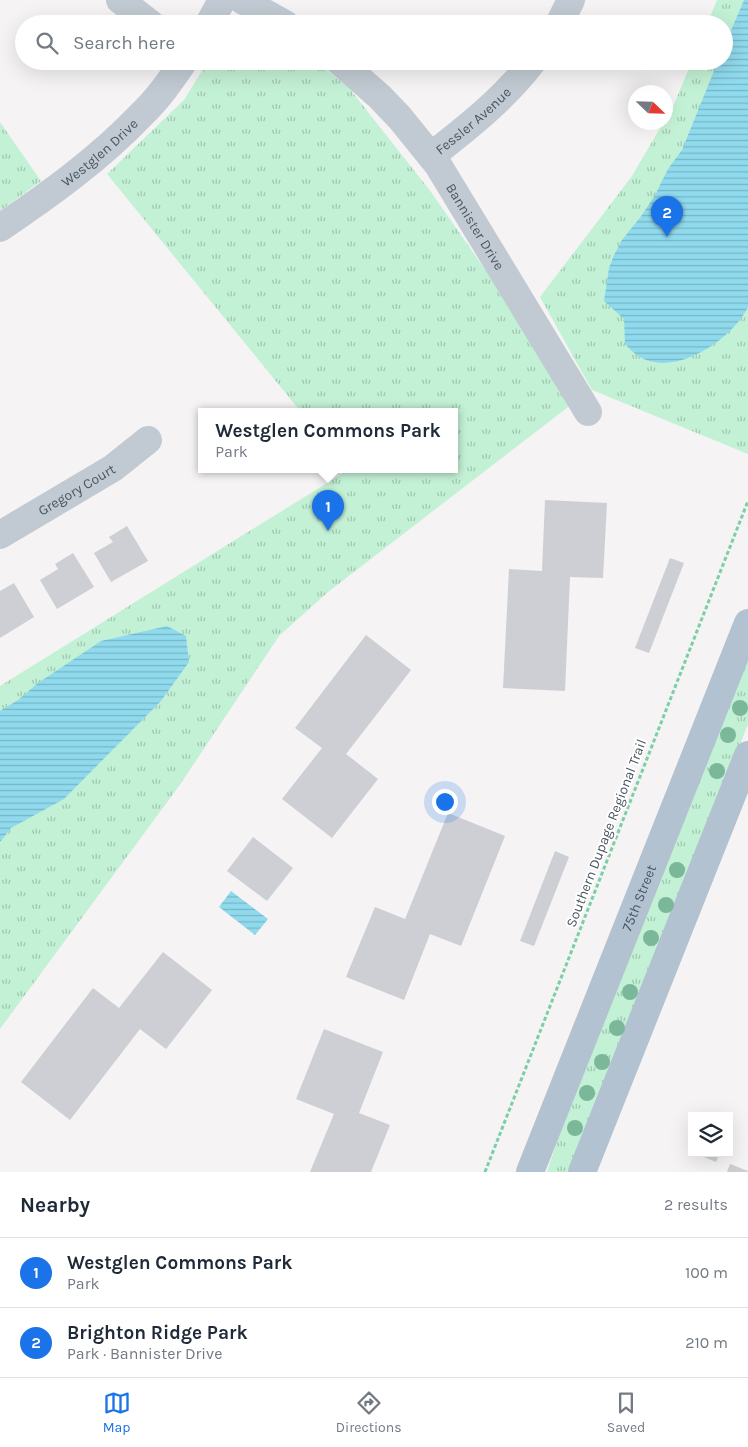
<!DOCTYPE html>
<html lang="en">
<head>
<meta charset="utf-8">
<style>
	body { margin:0; font-family:Karla,sans-serif; background:#f6f6f7; color:#1f2937 }
	.controls { position:absolute; right:15px; bottom:15px; display:grid; overflow:hidden; border-radius:0px; box-shadow:0 5px 20px #0002 }
	.controls button { width:45px; height:45px; display:grid; place-items:center; padding:0; border:0; border-bottom:1px solid #e0e1e3; background:#fff; color:#1f2937; font:25px sans-serif }
	.compass { position:absolute; left:628px; top:85px; width:45px; height:45px; border-radius:50%; background:#fff; box-shadow:0 5px 20px #0002; rotate:113deg }
	.you { position:absolute; left:444px; top:801px; width:18px; height:18px; margin:-12px; border:4px solid #fff; border-radius:50%; background:#1a73e8; box-shadow:0 0 0 8px #1a73e833 }
	.badge { display:grid; place-items:center; width:32px; height:32px; border-radius:50%; background:#1a73e8; color:#fff; font-size:16px; font-weight:700 }
	.pin { position:absolute; translate:-50% -41px; filter:drop-shadow(0 1px 2px #0008) }
	.pin::after { content:''; position:absolute; top:26px; width:18px; height:15px; background:inherit; clip-path:polygon(0 0,100% 0,50% 100%) }
	.popup { position:absolute; left:198px; top:408px; width:260px; height:65px; box-sizing:border-box; display:grid; place-content:center; border-radius:0px; background:#fff; filter:drop-shadow(0 1px 4px #0005); font-size:16px; white-space:nowrap; color:#747a83 }
	.popup b { font-size:19px; color:#1f2937 }
	.popup::after { content:''; position:absolute; left:50%; top:100%; margin-left:-10px; border:10px solid transparent; border-top-color:#fff }
	.list { margin:0; padding:0; list-style:none }
	h2 { display:flex; justify-content:space-between; align-items:center; height:65px; margin:0; padding:0 20px; font-size:21px }
	h2 small { font-size:16px; font-weight:400; color:#747a83 }
	.list li { display:grid; grid-template-columns:32px 1fr auto; gap:15px; align-items:center; box-sizing:border-box; height:70px; padding:0 20px; border-top:1px solid #e0e1e3 }
	.list b { display:block; font-size:19px; white-space:nowrap }
	.list p { margin:0; font-size:16px; white-space:nowrap; color:#747a83 }
	.list em { font-size:16px; font-style:normal; color:#747a83 }
	.icon { flex:none; width:28px; height:28px; fill:none; stroke:currentColor; stroke-width:2; stroke-linecap:round; stroke-linejoin:round }
	.map { position:relative; flex:none; width:748px; height:1172px; overflow:hidden }
	.search { position:absolute; background:#fff; box-shadow:0 5px 20px #0002; left:15px; right:15px; top:15px; height:55px; display:flex; align-items:center; gap:12px; box-sizing:border-box; padding:0 18px; border-radius:28px; color:#747a83; font-size:19px }
	.sheet { height:205px; background:#fff }
	nav { display:flex; justify-content:space-around; align-items:center; box-sizing:border-box; height:70px; border-top:1px solid #e0e1e3; background:#fff; font-size:14px; color:#747a83 }
	nav a { display:grid; justify-items:center; gap:2px }
	nav .on { color:#1a73e8 }
	.map>svg:first-child { display:block }
	.grass { fill:url(#grass-tufts) }
	.water { fill:url(#water-rules) }
	.building { fill:#cdcfd5 }
	.lines { fill:none; stroke-linecap:round; stroke-linejoin:round }
	.path { stroke:#7ad0a6; stroke-width:3; stroke-dasharray:4 2.5; stroke-linecap:butt }
	.minor { stroke:#c1cad2; stroke-width:28 }
	.major { stroke:#b3c2d1; stroke-width:28 }
	.tree { fill:#7bb799 }
	.labels { text-anchor:middle; stroke-width:4; stroke-linejoin:round; paint-order:stroke }
	.street-label { font-size:14px; fill:#4a5661; stroke:#fff }
</style>
</head>
<body>
<div class="map">
<svg width="748" height="1172" viewBox="0 0 748 1172">
	<defs>
		<pattern id="grass-tufts" width="24" height="20" patternUnits="userSpaceOnUse" patternTransform="scale(1.25)"><rect width="24" height="20" fill="#c3f1d5"/><path d="M3 7l-1-3M5 7V3M7 7l1-3M15 17l-1-3M17 17v-4M19 17l1-3" fill="none" stroke="#a0c6b0"/></pattern>
		<pattern id="water-rules" width="6" height="5" patternUnits="userSpaceOnUse" patternTransform="scale(1.25)"><rect width="6" height="5" fill="#90daee"/><path d="M0 2.5h6" fill="none" stroke="#78b4c4"/></pattern>
	</defs>
	<rect width="100%" height="100%" fill="#f5f3f3"/>
	<g class="grass">
		<path d="M717,0H748V454L592,390L540,297L632,176L663,123L666,122V119L675,102L692,61H724V24H707Z"/>
		<path d="M208,61H316L349,88L431,192L516,314L572,404L328,592L279,636L179,786L0,1029V686L348,470H454V412H301L107,174L184,100Z"/>
		<path d="M0,122L41,181L0,211Z"/>
		<path d="M748,658V724L570,1172H547L567,1111Z"/>
	</g>
	<g class="water">
		<path d="M744,0H748V307C734,336 687,369 654,362C641,360 633,353 625,344L624,319L604,301L609,268L614,255L622,240L642,215L655,195L668,169L682,150L718,61H724V47Z"/>
		<path d="M167,626L186,636L189,662L161,701L64,799L11,828L0,842V711L18,700L38,683L101,641Z"/>
		<path d="M231,891L268,919L255,935L219,907Z"/>
	</g>
	<g class="building">
		<path d="M545,500L607,503L603,578L570,577L565,691L503,688L509,569L542,571Z"/>
		<path d="M127,526L148,561L111,582L94,553L113,542L109,537Z"/>
		<path d="M73,553L94,587L57,609L40,580L58,569L55,564Z"/>
		<path d="M670,558L684,563L649,653L635,648Z"/>
		<path d="M14,583L34,617L0,638V591Z"/>
		<path d="M366,635L411,670L346,754L378,779L332,838L282,799L322,748L295,728Z"/>
		<path d="M448,813L505,836L461,946L430,934L404,1000L346,977L375,907L405,919Z"/>
		<path d="M253,837L293,868L267,901L227,871Z"/>
		<path d="M555,851L569,857L534,946L520,941Z"/>
		<path d="M163,952L212,990L166,1049L140,1029L70,1120L21,1082L93,988L119,1008Z"/>
		<path d="M324,1029L383,1052L359,1113L390,1125L371,1172H310L334,1114L296,1099Z"/>
		<path d="M694,1153H720L716,1162Z"/>
		<path d="M730,1164L748,1171V1172H727Z"/>
	</g>
	<g class="lines">
		<path class="path" d="M485,1172L748,501"/>
		<g class="minor">
			<path d="M120,0L151,24"/>
			<path d="M242,0L285,24"/>
			<path d="M209,24L222,0"/>
			<path d="M559,24L571,0"/>
			<path id="s1" d="M339,61L380,97L400,118L438,165L588,412"/>
			<path id="s2" d="M431,156C468,127 504,99 533,61"/>
			<path id="s3" d="M0,228C50,194 99,159 141,115C158,99 171,80 184,61"/>
			<path id="s4" d="M0,535L113,468L148,440"/>
		</g>
		<g class="major">
			<path id="s5" d="M530,1172L748,623"/>
			<path d="M582,1172L748,755"/>
		</g>
	</g>
	<g class="tree">
		<circle cx="740" cy="708" r="8"/>
		<circle cx="728" cy="735" r="8"/>
		<circle cx="717" cy="771" r="8"/>
		<circle cx="677" cy="870" r="8"/>
		<circle cx="666" cy="905" r="8"/>
		<circle cx="651" cy="938" r="8"/>
		<circle cx="630" cy="992" r="8"/>
		<circle cx="617" cy="1028" r="8"/>
		<circle cx="602" cy="1062" r="8"/>
		<circle cx="587" cy="1093" r="8"/>
		<circle cx="575" cy="1128" r="8"/>
	</g>
	<g class="labels">
		<g class="street-label">
			<text dy="5" stroke="none"><textPath href="#s2" startOffset="55">Fessler Avenue</textPath></text>
			<text dy="5" stroke="none"><textPath href="#s3" startOffset="125">Westglen Drive</textPath></text>
			<text dy="5" stroke="none"><textPath href="#s1" startOffset="216">Bannister Drive</textPath></text>
			<text dy="5" stroke="none"><textPath href="#s4" startOffset="89">Gregory Court</textPath></text>
			<text transform="translate(606 833) rotate(-69)" y="5">Southern Dupage Regional Trail</text>
			<text dy="5" stroke="none"><textPath href="#s5" startOffset="295">75th Street</textPath></text>
		</g>
	</g>
</svg>
<div class="controls">
<button><svg class="icon" aria-label="layers" viewBox="0 0 24 24"><path d="M12 4l9 5-9 5-9-5zM3 14l9 5 9-5"/></svg></button>
</div>
<svg class="compass" viewBox="-18 -18 36 36"><path d="M0-13l5 13h-10z" fill="#e53935"/><path d="M0 13l5-13h-10z" fill="#747a83"/></svg>
<div class="you"></div>
<div class="pin badge" style="left:328px;top:531px">1</div>
<div class="popup"><b>Westglen Commons Park</b>Park</div>
<div class="pin badge" style="left:667px;top:237px">2</div>
<div class="search"><svg class="icon" aria-label="search" viewBox="0 0 24 24"><circle cx="10" cy="10" r="6"/><path d="M15 15l6 6"/></svg>Search here</div>
</div>
<section class="sheet">
<h2>Nearby<small>2 results</small></h2>
<ul class="list">
<li><span class="badge">1</span><div><b>Westglen Commons Park</b><p>Park</p></div><em>100 m</em></li>
<li><span class="badge">2</span><div><b>Brighton Ridge Park</b><p>Park · Bannister Drive</p></div><em>210 m</em></li>
</ul>
</section>
<nav>
<a class="on"><svg class="icon" aria-label="map" viewBox="0 0 24 24"><path d="M3 6l6-2 6 2 6-2v14l-6 2-6-2-6 2zM9 4v14M15 6v14"/></svg>Map</a>
<a><svg class="icon" aria-label="directions" viewBox="0 0 24 24"><path d="M12 3l9 9-9 9-9-9zM9 14v-3h6M13 9l2 2-2 2"/></svg>Directions</a>
<a><svg class="icon" aria-label="saved" viewBox="0 0 24 24"><path d="M7 4h10v16l-5-4-5 4z"/></svg>Saved</a>
</nav>
</body>
</html>
